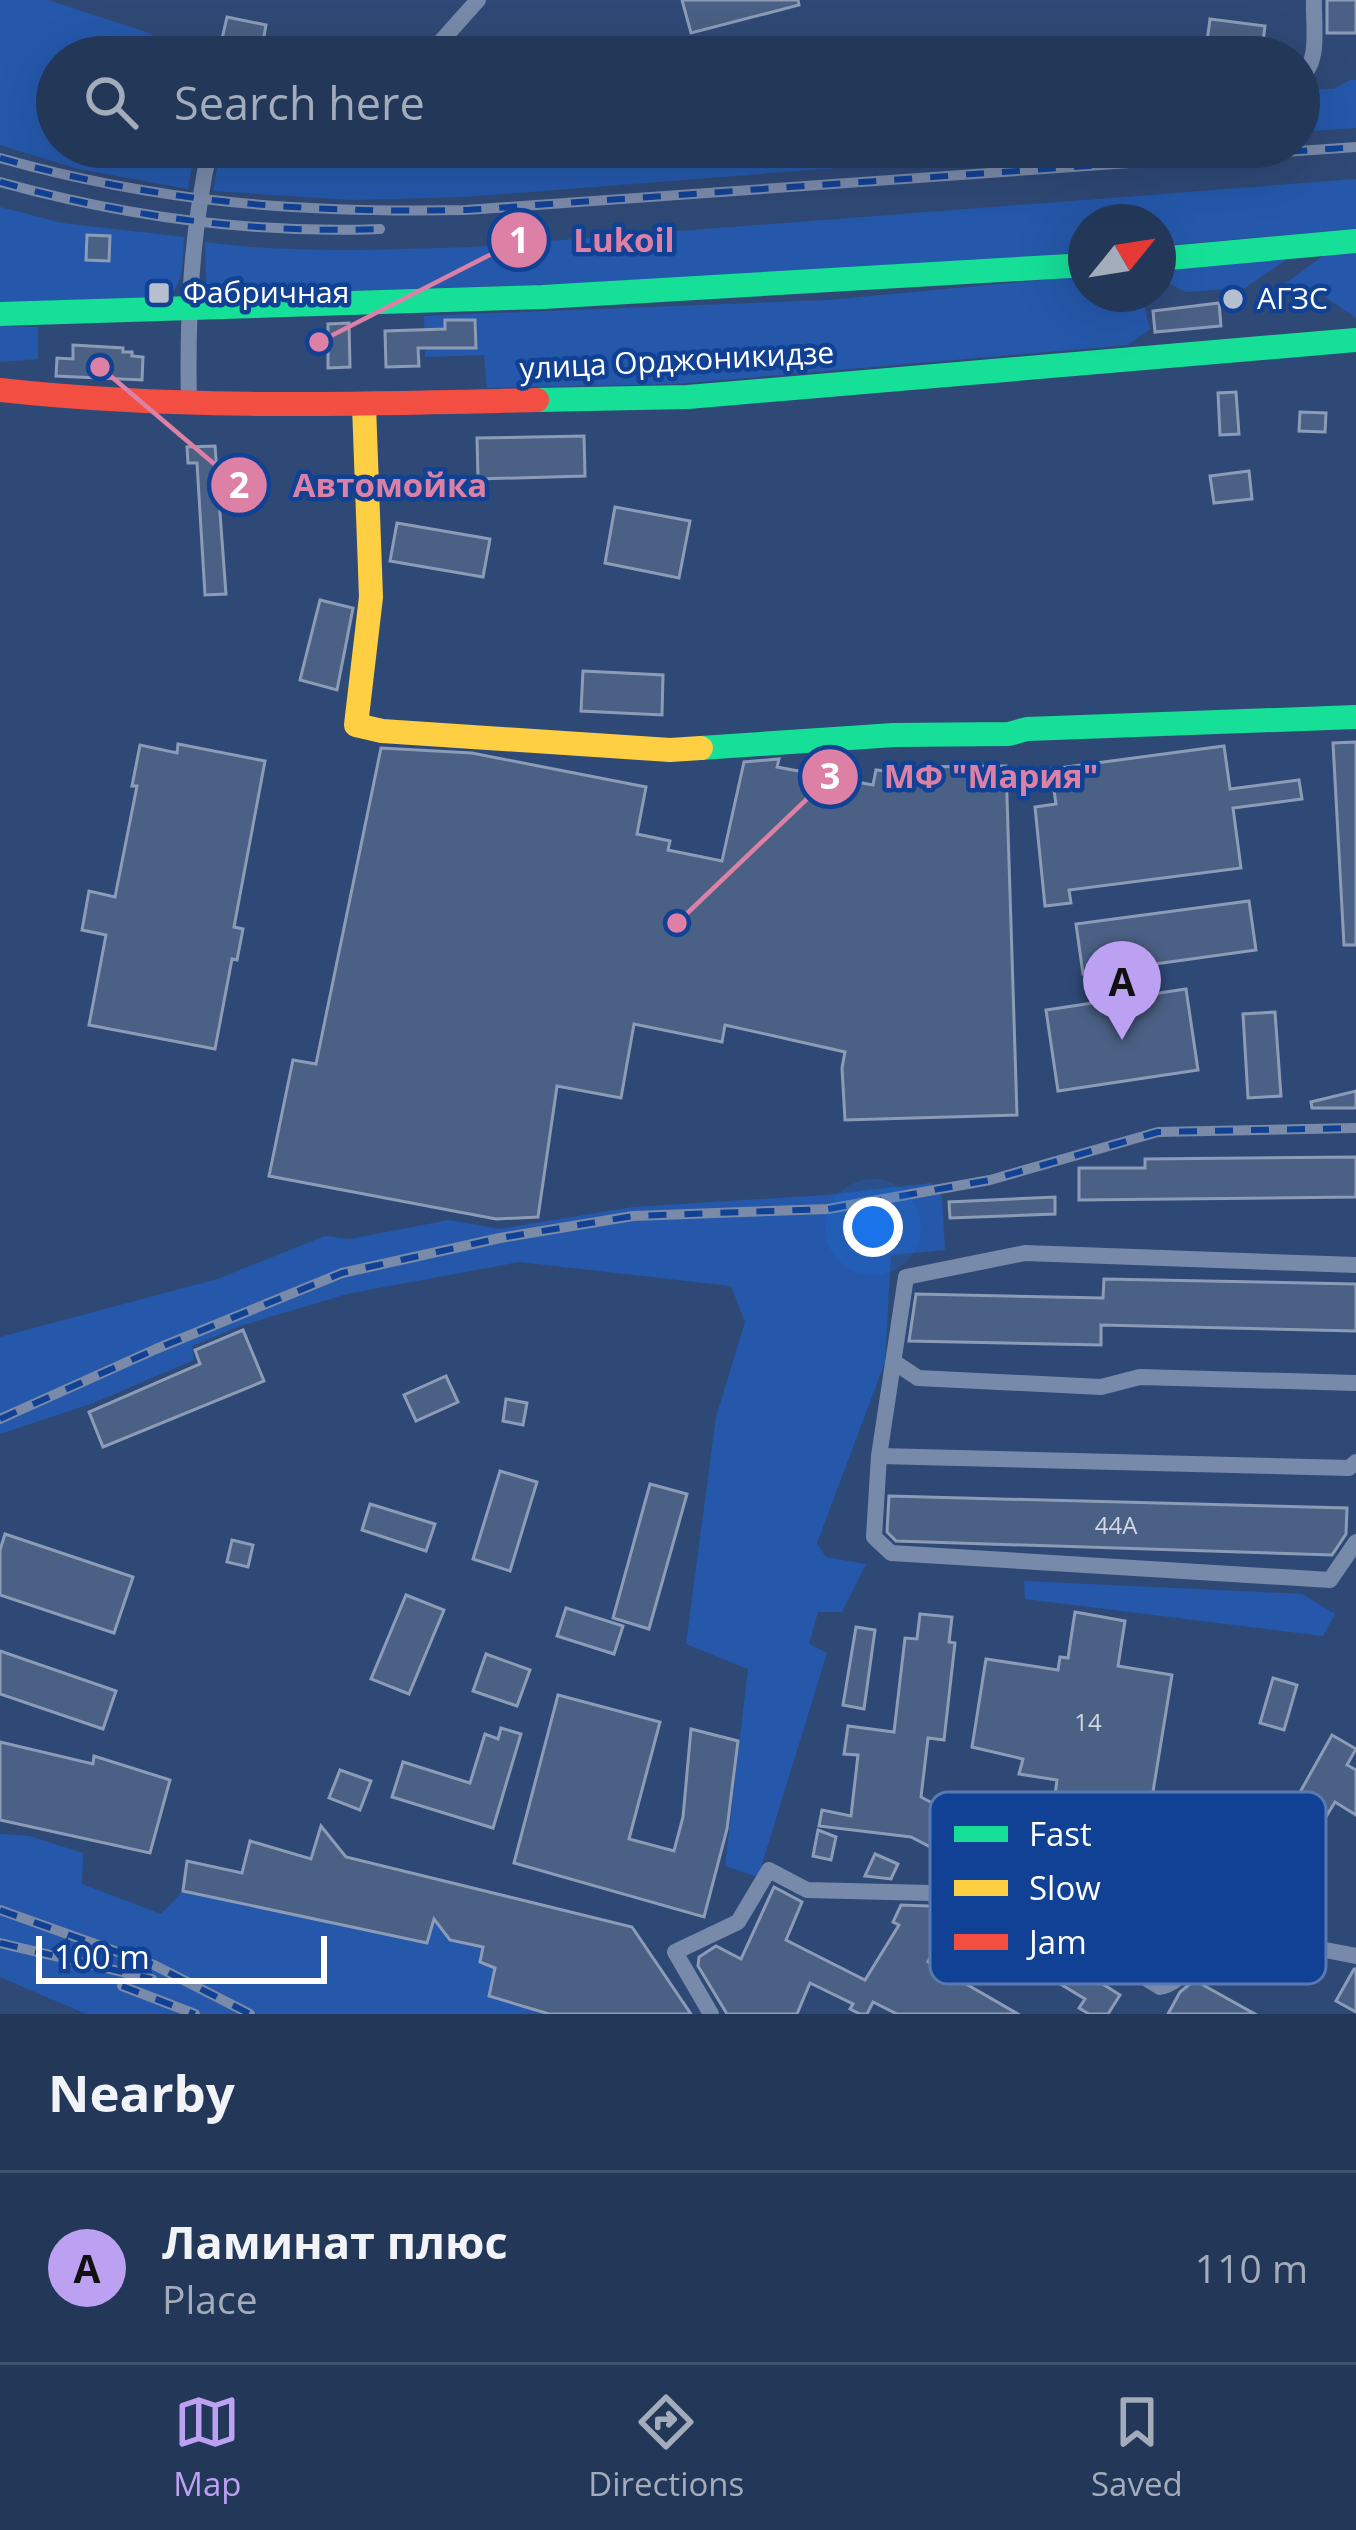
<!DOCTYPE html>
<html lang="en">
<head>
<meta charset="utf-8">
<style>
	body { margin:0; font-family:"Open Sans",sans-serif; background:#2f4261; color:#f1f3f6 }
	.compass { position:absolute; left:1068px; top:204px; width:108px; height:108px; border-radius:50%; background:#233758; box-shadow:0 12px 48px #0002; rotate:60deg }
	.scale { position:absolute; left:36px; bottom:30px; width:291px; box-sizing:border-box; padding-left:12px; border:6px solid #fff; border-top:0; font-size:33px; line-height:42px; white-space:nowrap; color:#fff; -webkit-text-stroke:9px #114194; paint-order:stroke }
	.you { position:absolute; left:873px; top:1227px; width:42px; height:42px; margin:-30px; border:9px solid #fff; border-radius:50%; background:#1a73e8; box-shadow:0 0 0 18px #1a73e833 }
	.badge { display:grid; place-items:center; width:78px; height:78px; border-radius:50%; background:#bca0f2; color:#111; font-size:39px; font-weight:700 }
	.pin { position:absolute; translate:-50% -99px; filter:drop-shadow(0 3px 6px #0008) }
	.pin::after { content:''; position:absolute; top:63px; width:42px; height:36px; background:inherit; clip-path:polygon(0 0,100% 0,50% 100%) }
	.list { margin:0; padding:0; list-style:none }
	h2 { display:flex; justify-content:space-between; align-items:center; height:156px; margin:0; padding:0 48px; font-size:51px }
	h2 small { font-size:39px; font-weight:400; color:#a3acba }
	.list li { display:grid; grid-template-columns:78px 1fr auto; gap:36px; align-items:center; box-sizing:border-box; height:192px; padding:0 48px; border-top:3px solid #40516e }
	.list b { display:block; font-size:45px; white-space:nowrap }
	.list p { margin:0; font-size:39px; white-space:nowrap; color:#a3acba }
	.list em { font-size:39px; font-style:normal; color:#a3acba }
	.icon { flex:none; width:66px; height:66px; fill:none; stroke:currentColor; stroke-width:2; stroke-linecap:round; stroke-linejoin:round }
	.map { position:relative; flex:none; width:1356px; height:2014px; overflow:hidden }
	.search { position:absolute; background:#233758; box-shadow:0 12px 48px #0002; left:36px; right:36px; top:36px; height:132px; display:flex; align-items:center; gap:30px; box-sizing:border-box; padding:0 42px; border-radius:66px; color:#a3acba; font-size:45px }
	.sheet { height:348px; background:#233758 }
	nav { display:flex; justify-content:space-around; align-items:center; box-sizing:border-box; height:168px; border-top:3px solid #40516e; background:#233758; font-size:33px; color:#a3acba }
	nav a { display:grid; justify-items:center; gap:6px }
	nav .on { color:#bca0f2 }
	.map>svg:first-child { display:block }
	.green { fill:#2558ab }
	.building { fill:#4a6084; stroke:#8c9cb6; stroke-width:3 }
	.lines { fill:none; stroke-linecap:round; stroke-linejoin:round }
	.street { stroke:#778aa9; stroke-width:16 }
	.fast { stroke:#16e098; stroke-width:24 }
	.slow { stroke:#ffcf43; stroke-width:24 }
	.jam { stroke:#f24e42; stroke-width:24 }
	.rail-casing { stroke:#7a8aa9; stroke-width:10 }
	.rail { stroke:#114194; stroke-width:6; stroke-dasharray:18; stroke-linecap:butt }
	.poi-dot { fill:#b6bfcf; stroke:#114194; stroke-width:4.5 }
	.labels { text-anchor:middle; stroke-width:9; stroke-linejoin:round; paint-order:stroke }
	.number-label { font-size:24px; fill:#d2d7e0 }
	.poi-label { font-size:30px; fill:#fff; stroke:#114194; text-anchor:start }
	.street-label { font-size:30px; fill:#fff; stroke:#114194 }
	.key { fill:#114194; stroke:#587ab4; stroke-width:3 }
	.key-label { font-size:33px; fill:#fff }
	.leader { fill:none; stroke:#dd80a5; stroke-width:4.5 }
	.callout-dot { fill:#dd80a5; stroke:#114194; stroke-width:4.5 }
	.mark-label { font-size:36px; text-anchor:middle; font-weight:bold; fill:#fff }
	.callout-label { font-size:33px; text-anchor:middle; font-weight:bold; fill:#dd80a5; stroke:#114194; stroke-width:9; stroke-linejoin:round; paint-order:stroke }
</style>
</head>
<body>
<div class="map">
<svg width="1356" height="2014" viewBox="0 0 1356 2014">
	<rect width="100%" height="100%" fill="#2f4976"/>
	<g class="green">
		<path d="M0,0H48L152,34L147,57H57V147H195L188,189L78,169L0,145Z"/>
		<path d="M1350,80H1356V128L1299,132V90L1334,89Z"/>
		<path d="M221,147H1105L465,197L352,200L213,191Z"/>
		<path d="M1356,179V229L1158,246V222H1086V252L813,276L221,295L206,283L205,242C294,254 382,250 472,247Z"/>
		<path d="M0,207L62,223L184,237C182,260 185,288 164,300L0,303Z"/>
		<path d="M1356,251V318L1318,292L1268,296L1326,254Z"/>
		<path d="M1290,257L1245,288L1185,292L1158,277V270Z"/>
		<path d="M1086,276V294H1130L1143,302L1150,329L1128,345L676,384L487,388L484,355L425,357L424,316L828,300Z"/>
		<path d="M0,326L38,327V359L0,362Z"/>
		<path d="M931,1183L942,1197L945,1250L891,1255L885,1362L817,1543L826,1557L866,1564L842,1612H818L809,1644L827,1653L758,1877L725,1866L748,1669L686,1644L716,1417L745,1322L731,1286L519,1262L347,1294L240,1326L192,1346L194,1360L91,1404L0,1434V1337L217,1279L325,1236L350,1239L449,1220L499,1229L633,1207L826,1195Z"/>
		<path d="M1024,1581L1302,1594L1335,1614L1323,1636L1025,1599Z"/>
		<path d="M0,1834L29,1836L83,1853L82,1884L161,1914L183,1891L427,1943L434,1919L450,1940L483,1947L480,1962L495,1968L489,1996L549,2014H86L0,1977Z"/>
	</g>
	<g class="building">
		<path d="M682,0H798L799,5L691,33Z"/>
		<rect x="1327" y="0" width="29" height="33"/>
		<path d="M227,17L266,25L262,47L222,39Z"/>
		<path d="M1210,19L1265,26L1261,57L1206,49Z"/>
		<path d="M87,235L110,236L109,261L86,260Z"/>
		<path d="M1219,303L1221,326L1155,332L1153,311Z"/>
		<path d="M445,320H475L476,348H418L419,366L386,367L385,331L445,329Z"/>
		<path d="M349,323L350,367L328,368V324Z"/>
		<path d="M73,345L123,348V352H132V356L143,357L142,380L56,376L57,358L73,359Z"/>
		<path d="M1236,392L1239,434L1220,435L1218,393Z"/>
		<path d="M1300,412L1326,413L1325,432L1299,431Z"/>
		<path d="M584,436L585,476L478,479L477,438Z"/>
		<path d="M215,446L226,594L205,595L197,463H188L187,447Z"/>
		<path d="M1249,471L1252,499L1214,503L1210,476Z"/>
		<path d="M615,507L690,521L679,578L605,563Z"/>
		<path d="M397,523L490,539L483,577L390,561Z"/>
		<path d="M320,600L353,608L337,690L300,680Z"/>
		<path d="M583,671L663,675L662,715L581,711Z"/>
		<path d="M1356,742V945H1344L1333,743Z"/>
		<path d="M178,744L265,761L234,927L243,929L237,960L232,959L215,1049L89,1025L106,935L82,930L89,891L115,897L137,786H132L140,745L177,753Z"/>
		<path d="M1224,746L1230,789L1299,780L1302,799L1233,808L1241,868L1069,890L1071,903L1045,906L1035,807L1056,804L1051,769Z"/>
		<path d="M381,748L472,753L646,787L637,834L670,841L668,850L722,861L744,762L779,759L777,767L873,785L876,770L903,773L905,767L1006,766L1017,1115L845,1120L842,1068L845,1052L725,1025L722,1042L634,1024L621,1098L557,1086L538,1217L496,1219L269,1176L293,1060L316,1064Z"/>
		<path d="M1249,901L1256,950L1083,974L1076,924Z"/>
		<path d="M1186,989L1198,1070L1058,1091L1046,1010Z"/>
		<path d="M1275,1012L1281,1096L1248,1098L1243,1014Z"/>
		<path d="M1356,1091V1108H1312L1311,1102Z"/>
		<path d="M1356,1157V1197L1079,1200V1168H1145V1159Z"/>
		<path d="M1055,1197V1214L950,1218L949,1202Z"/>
		<path d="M1104,1279L1356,1284V1331L1101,1325V1345L909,1341L916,1294L1103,1298Z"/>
		<path d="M243,1330L264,1381L103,1447L89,1412L200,1364L195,1350Z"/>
		<path d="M446,1376L458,1402L416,1421L404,1395Z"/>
		<path d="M506,1399L527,1403L523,1425L503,1421Z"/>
		<path d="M500,1471L537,1482L510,1571L473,1559Z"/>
		<path d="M650,1484L687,1494L649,1629L613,1618Z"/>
		<path d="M889,1496L1347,1508L1346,1534L1332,1555L896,1541L887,1532Z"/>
		<path d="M370,1504L435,1524L426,1551L362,1530Z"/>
		<path d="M5,1534L133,1577L114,1633L0,1595V1550Z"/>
		<path d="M232,1540L253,1545L248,1567L227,1562Z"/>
		<path d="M406,1595L444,1610L409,1694L371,1679Z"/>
		<path d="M566,1608L623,1626L614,1654L557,1636Z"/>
		<path d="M1075,1612L1125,1621L1118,1666L1172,1675L1150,1810L1055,1795L1057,1780L1019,1774L1023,1759L972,1747L986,1659L1058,1670L1060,1657L1068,1658Z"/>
		<path d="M920,1614L952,1617L949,1642L955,1643L944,1740L928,1738L921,1797L966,1821L955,1841L969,1848L961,1863L911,1837L819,1826L822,1810L851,1816L858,1755L844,1754L848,1726L894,1732L905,1638L917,1639Z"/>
		<path d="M856,1627L875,1630L864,1709L843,1705Z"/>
		<path d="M0,1651L116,1691L103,1729L0,1694Z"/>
		<path d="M486,1654L530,1670L517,1706L473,1691Z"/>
		<path d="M1273,1678L1297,1685L1284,1730L1260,1723Z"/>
		<path d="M558,1695L660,1722L629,1839L674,1851L683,1817L691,1729L738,1741L727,1829L704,1917L514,1863Z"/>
		<path d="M501,1728L521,1734L493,1828L392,1797L403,1762L470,1783L485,1734L498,1739Z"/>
		<path d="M1332,1735L1356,1749L1347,1765L1356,1770V1815L1335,1802L1324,1820L1294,1803Z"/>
		<path d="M0,1742L93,1764L94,1756L170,1780L150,1853L0,1820Z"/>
		<path d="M340,1770L371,1781L360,1810L329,1798Z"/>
		<path d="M321,1826L346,1857L632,1927L691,2014H549L489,1996L495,1968L480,1962L483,1947L450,1940L434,1919L427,1943L183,1891L187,1861L242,1873L250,1841L311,1859Z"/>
		<path d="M818,1830L836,1837L831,1860L813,1856Z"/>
		<path d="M875,1854L898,1864L891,1879L865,1876Z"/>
		<path d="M774,1887L802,1902L786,1940L865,1980L899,1925L893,1922L901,1905L929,1906L951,1917L928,1962L1018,2014H897L873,2002L867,2014H860L850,2009L853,2004L810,1983L797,2014H727L698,1966L699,1957L716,1946L741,1959Z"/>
		<path d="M1074,1966L1120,1995L1108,2014H1089L1079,2008L1085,1999L1062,1985Z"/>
		<path d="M1354,1969H1356V2012L1336,2001Z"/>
		<path d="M1202,1974L1207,1977L1203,1985L1255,2014H1168L1180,1992Z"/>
	</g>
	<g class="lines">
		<g class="street">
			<path d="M427,57L478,0"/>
			<path d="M866,57C909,48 928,56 969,56C1016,56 1062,49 1110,57"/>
			<path d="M1299,77C1321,65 1313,24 1314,0"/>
			<path d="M189,405C187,316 191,234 210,147"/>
			<path d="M1356,1265L1025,1253L906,1277L879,1456L1349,1468L1356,1462"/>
			<path d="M894,1362L918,1378L1101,1387L1140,1377L1356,1383"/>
			<path d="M879,1456L874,1537L891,1553L1330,1580L1356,1542"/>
			<path d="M711,2014L675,1952L738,1922L769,1870L807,1890L931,1893L1001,1889L1160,1987C1181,1983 1186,1964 1206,1958C1231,1951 1253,1980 1279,1972C1293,1967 1308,1957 1320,1949L1356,1956"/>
		</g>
		<g class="fast">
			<path d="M1158,259L1356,241"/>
			<path d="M0,314L543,297L1086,265"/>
			<path d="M537,400L688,397L1356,340"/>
			<path d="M701,748L894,735L1009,734L1027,729L1356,717"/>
		</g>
		<path class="slow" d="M364,405L371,597L356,725L382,731L670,750L701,748"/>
		<path class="jam" d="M0,390C179,410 357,404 537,400"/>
		<defs>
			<g id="rail">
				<path d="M0,158C160,203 300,213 466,210L1356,147"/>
				<path d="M0,182C123,216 252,234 380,229"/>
				<path d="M0,1419L156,1349L342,1273L500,1238L633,1216L828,1209L990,1180L1158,1132L1356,1128"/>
				<path d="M0,1910L154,1965L250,2014"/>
				<path d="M0,1943L152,1979"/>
				<path d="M122,1986L195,2014"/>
			</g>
		</defs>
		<use href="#rail" class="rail-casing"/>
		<use href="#rail" class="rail"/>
	</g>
	<g class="poi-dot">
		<rect x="147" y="281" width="24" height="24" rx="6"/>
		<circle cx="1233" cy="299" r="12"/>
	</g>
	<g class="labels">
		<g class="number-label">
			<text x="1116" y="1534">44А</text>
			<text x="1088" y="1731">14</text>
		</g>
		<g class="poi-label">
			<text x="183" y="303">Фабричная</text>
			<text x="1257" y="309">АГЗС</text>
		</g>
		<g class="street-label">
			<text transform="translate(677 361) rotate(-3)" y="10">улица Орджоникидзе</text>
		</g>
	</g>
	<rect x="930" y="1792" width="396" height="192" rx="18" class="key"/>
	<rect x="954" y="1826" width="54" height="16" fill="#16e098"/>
	<rect x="954" y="1880" width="54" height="16" fill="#ffcf43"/>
	<rect x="954" y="1934" width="54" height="16" fill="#f24e42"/>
	<g class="key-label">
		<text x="1029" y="1846">Fast</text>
		<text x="1029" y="1900">Slow</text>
		<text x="1029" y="1954">Jam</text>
	</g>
	<path class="leader" d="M319 342L519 240M100 367L239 485M677 923L830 777"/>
	<g class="callout-dot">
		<circle cx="319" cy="342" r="12"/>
		<circle cx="100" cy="367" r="12"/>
		<circle cx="677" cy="923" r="12"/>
		<circle cx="519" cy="240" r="30"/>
		<circle cx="239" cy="485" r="30"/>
		<circle cx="830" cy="777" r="30"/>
	</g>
	<g class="mark-label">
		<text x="519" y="253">1</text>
		<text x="239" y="498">2</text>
		<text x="830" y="789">3</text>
	</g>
	<g class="callout-label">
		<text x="624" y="252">Lukoil</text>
		<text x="390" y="497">Автомойка</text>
		<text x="991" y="788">МФ "Мария"</text>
	</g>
</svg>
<svg class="compass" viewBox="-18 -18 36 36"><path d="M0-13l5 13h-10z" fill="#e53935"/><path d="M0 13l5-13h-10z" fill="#a3acba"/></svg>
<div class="scale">100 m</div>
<div class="you"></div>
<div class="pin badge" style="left:1122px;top:1040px">A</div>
<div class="search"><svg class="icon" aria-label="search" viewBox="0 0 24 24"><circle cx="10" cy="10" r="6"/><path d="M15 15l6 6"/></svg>Search here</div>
</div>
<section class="sheet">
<h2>Nearby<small></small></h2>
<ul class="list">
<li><span class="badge">A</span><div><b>Ламинат плюс</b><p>Place</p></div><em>110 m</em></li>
</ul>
</section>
<nav>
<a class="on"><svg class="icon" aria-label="map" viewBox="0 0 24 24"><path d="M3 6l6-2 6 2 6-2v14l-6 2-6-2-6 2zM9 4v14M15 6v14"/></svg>Map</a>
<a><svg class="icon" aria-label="directions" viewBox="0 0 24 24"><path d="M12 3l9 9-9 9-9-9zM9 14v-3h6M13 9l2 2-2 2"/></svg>Directions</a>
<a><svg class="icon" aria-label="saved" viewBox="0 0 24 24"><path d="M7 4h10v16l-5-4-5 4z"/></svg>Saved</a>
</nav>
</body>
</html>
